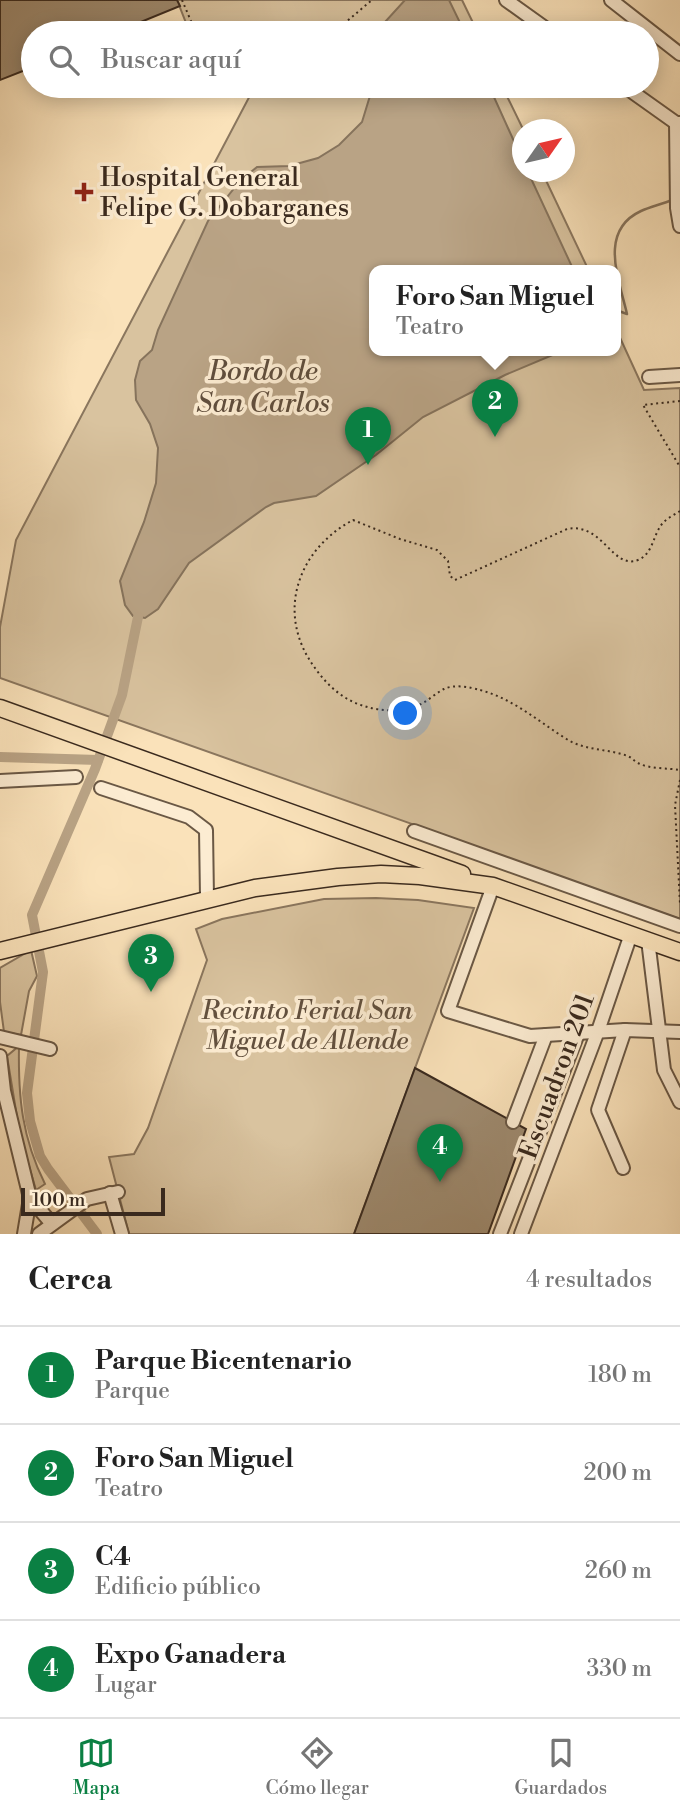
<!DOCTYPE html>
<html lang="es">
<head>
<meta charset="utf-8">
<style>
	body { margin:0; font-family:"Libre Bodoni",serif; background:#f2f2f2; color:#222 }
	.compass { position:absolute; left:512px; top:119px; width:63px; height:63px; border-radius:50%; background:#fff; box-shadow:0 4px 18px #0003; rotate:56deg }
	.scale { position:absolute; left:21px; bottom:18px; width:144px; box-sizing:border-box; padding-left:7px; border:4px solid #3a2a1e; border-top:0; font-size:19px; line-height:24px; white-space:nowrap; color:#3a2a1e; -webkit-text-stroke:5px #fcecd2; paint-order:stroke }
	.you { position:absolute; left:406px; top:714px; width:24px; height:24px; margin:-18px; border:5px solid #fff; border-radius:50%; background:#1a73e8; box-shadow:0 0 0 10px #1a73e833 }
	.badge { display:grid; place-items:center; width:46px; height:46px; border-radius:50%; background:#0b8043; color:#fff; font-size:23px; font-weight:700 }
	.pin { position:absolute; translate:-50% -58px; filter:drop-shadow(0 2px 4px #0008) }
	.pin::after { content:''; position:absolute; top:37px; width:24px; height:21px; background:inherit; clip-path:polygon(0 0,100% 0,50% 100%) }
	.popup { position:absolute; left:369px; top:265px; width:252px; height:91px; box-sizing:border-box; display:grid; place-content:center; border-radius:14px; background:#fff; filter:drop-shadow(0 2px 5px #0005); font-size:23px; white-space:nowrap; color:#767676 }
	.popup b { font-size:26px; color:#222 }
	.popup::after { content:''; position:absolute; left:50%; top:100%; margin-left:-14px; border:14px solid transparent; border-top-color:#fff }
	.list { margin:0; padding:0; list-style:none }
	h2 { display:flex; justify-content:space-between; align-items:center; height:91px; margin:0; padding:0 28px; font-size:30px }
	h2 small { font-size:23px; font-weight:400; color:#767676 }
	.list li { display:grid; grid-template-columns:46px 1fr auto; gap:21px; align-items:center; box-sizing:border-box; height:98px; padding:0 28px; border-top:2px solid #e0e0e0 }
	.list b { display:block; font-size:26px; white-space:nowrap }
	.list p { margin:0; font-size:23px; white-space:nowrap; color:#767676 }
	.list em { font-size:23px; font-style:normal; color:#767676 }
	.icon { flex:none; width:38px; height:38px; fill:none; stroke:currentColor; stroke-width:2; stroke-linecap:round; stroke-linejoin:round }
	.map { position:relative; flex:none; width:680px; height:1234px; overflow:hidden }
	.search { position:absolute; background:#fff; box-shadow:0 4px 18px #0003; left:21px; right:21px; top:21px; height:77px; display:flex; align-items:center; gap:18px; box-sizing:border-box; padding:0 24px; border-radius:38px; color:#767676; font-size:26px }
	.sheet { height:483px; background:#fff }
	nav { display:flex; justify-content:space-around; align-items:center; box-sizing:border-box; height:98px; border-top:2px solid #e0e0e0; background:#fff; font-size:19px; color:#767676 }
	nav a { display:grid; justify-items:center; gap:4px }
	nav .on { color:#0b8043 }
	.map>svg:first-child { display:block }
	.green { fill:#d9c39f; stroke:#8a765e; stroke-width:2 }
	.water { fill:#b9a385; stroke:#86735c; stroke-width:2 }
	.lines { fill:none; stroke-linecap:round; stroke-linejoin:round }
	.stream { stroke:#86735c; stroke-width:2.5 }
	.canal { stroke:#b9a385; stroke-width:10 }
	.building { fill:#9e8a6f; stroke:#3a2a1e; stroke-width:2 }
	.minor-casing { stroke:#6a5845; stroke-width:16 }
	.major-casing { stroke:#3a2a1e; stroke-width:19 }
	.path { stroke:#3a2a1e; stroke-width:2; stroke-dasharray:2 3.5; stroke-linecap:butt }
	.minor { stroke:#fcecd2; stroke-width:12 }
	.major { stroke:#fae2ba; stroke-width:16 }
	.poi-dot { fill:#8f2418; stroke:#fcecd2; stroke-width:2.5 }
	.labels { text-anchor:middle; stroke-width:7; stroke-linejoin:round; paint-order:stroke }
	.poi-label { font-size:26px; fill:#3a2a1e; stroke:#fcecd2; text-anchor:start }
	.park-label { font-size:26px; font-style:italic; fill:#62503e; stroke:#fcecd2 }
	.street-label { font-size:26px; fill:#3a2a1e; stroke:#fcecd2 }
	.water-label { font-size:28px; font-style:italic; fill:#604e3d; stroke:#fcecd2 }
</style>
</head>
<body>
<div class="map">
<svg width="680" height="1234" viewBox="0 0 680 1234">
	<rect width="100%" height="100%" fill="#fae2ba"/>
	<filter id="stains"><feTurbulence type="fractalNoise" baseFrequency=".00286" numOctaves="4"/><feColorMatrix values="0 0 0 0 .2 0 0 0 0 .09 0 0 0 0 .02 0 0 0 .5 -.17"/></filter>
	<radialGradient id="worn" r=".72"><stop offset=".6" stop-color="#630" stop-opacity="0"/><stop offset="1" stop-color="#630" stop-opacity=".3"/></radialGradient>
	<g class="green">
		<path d="M177,0H462L478,33H190Z"/>
		<path d="M255,86H502L523,129L522,172H542L589,271H374V351H616V329L644,390L680,388V919L0,678V627L16,540Z"/>
		<path d="M376,898L418,900L474,908L354,1234H129L109,1157L134,1154L148,1128L207,960L196,929L222,919L324,899Z"/>
		<path d="M31,950L37,976L29,991L21,1035L4,1032L0,1002V968Z"/>
		<path d="M19,1046C18,1097 22,1138 45,1184L36,1190L20,1135L7,1056Z"/>
	</g>
	<g class="water">
		<path d="M405,0H449L465,33H375Z"/>
		<path d="M373,86H489L522,159V172H528L574,271H374V351H562L505,375L423,417L376,455L316,496L274,503L266,507L189,563L158,609L145,618L133,616L125,605L120,581L144,522L156,483L158,448L150,424L136,400L135,380L140,361L152,350L158,330L208,221L240,181L257,167L289,166L318,158L339,145L362,122Z"/>
	</g>
	<g class="lines">
		<path class="stream" d="M616,310L627,314C619,279 598,231 641,211C650,207 662,204 672,200"/>
		<g class="canal">
			<path d="M0,757L98,760"/>
			<path d="M97,1234L48,1169L40,1156L30,1121L27,1093L43,972L32,915L95,769L122,695L138,617"/>
		</g>
	</g>
	<g class="building">
		<path d="M0,0H177L180,6L114,33H33V67L0,80Z"/>
		<path d="M415,1068L526,1129L488,1234H354Z"/>
	</g>
	<g class="lines">
		<defs>
			<g id="minor">
				<path d="M506,0L552,33"/>
				<path d="M611,0L680,54"/>
				<path d="M624,86L676,123H680"/>
				<path d="M676,123L677,208L680,226"/>
				<path d="M649,377L680,375"/>
				<path d="M0,781L76,777"/>
				<path d="M101,788L189,817L206,830L207,898"/>
				<path d="M414,831L680,926"/>
				<path d="M493,886L448,1011L530,1036L625,1030L680,1032"/>
				<path d="M648,940L664,1070L680,1102"/>
				<path d="M0,1037L50,1049"/>
				<path d="M0,1056L4,1091L30,1198L24,1234"/>
				<path d="M513,1122L546,1035"/>
				<path d="M623,1168L598,1110L625,1030"/>
				<path d="M110,1193L122,1234"/>
				<path d="M30,1198L52,1224"/>
				<path d="M39,1234L87,1199L118,1192"/>
				<path d="M500,1234L579,1031"/>
				<path d="M521,1234L598,1031L631,934"/>
			</g>
			<g id="major">
				<path d="M0,708L462,874"/>
				<path d="M0,951L255,888L338,877L381,874L420,876L493,886L680,952"/>
			</g>
		</defs>
		<use href="#minor" class="minor-casing"/>
		<use href="#major" class="major-casing"/>
		<g class="path">
			<path d="M182,0L196,33"/>
			<path d="M324,33L340,27L372,0"/>
			<path d="M680,401L643,405L680,467"/>
			<path d="M680,511C674,515 667,518 662,524C653,535 653,554 638,560C612,570 603,522 567,529L455,580L450,576L448,561L437,550L400,539L353,520C297,550 275,614 315,668C327,685 343,700 364,706C382,712 404,712 421,704C429,700 436,693 444,689C454,684 470,687 480,690C514,699 539,722 568,740C585,750 606,749 625,755C630,756 633,760 638,763C649,769 668,768 680,770"/>
			<path d="M680,780L675,805L680,904"/>
		</g>
		<use href="#minor" class="minor"/>
		<use href="#major" class="major"/>
	</g>
	<path class="poi-dot" d="M80.5 181.5h7v7h7v7h-7v7h-7v-7h-7v-7h7z"/>
	<g class="labels">
		<g class="poi-label">
			<text x="100" y="186">Hospital General<tspan x="100" dy="30">Felipe G. Dobarganes</tspan></text>
		</g>
		<g class="park-label">
			<text x="307" y="1019">Recinto Ferial San<tspan x="307" dy="30">Miguel de Allende</tspan></text>
		</g>
		<g class="street-label">
			<text transform="translate(556 1076) rotate(-70)" y="9">Escuadron 201</text>
		</g>
		<g class="water-label">
			<text x="263" y="380">Bordo de<tspan x="263" dy="32">San Carlos</tspan></text>
		</g>
	</g>
	<rect width="100%" height="100%" filter="url(#stains)"/>
	<rect width="100%" height="100%" fill="url(#worn)"/>
</svg>
<svg class="compass" viewBox="-18 -18 36 36"><path d="M0-13l5 13h-10z" fill="#e53935"/><path d="M0 13l5-13h-10z" fill="#767676"/></svg>
<div class="scale">100 m</div>
<div class="you"></div>
<div class="pin badge" style="left:368px;top:465px">1</div>
<div class="pin badge" style="left:495px;top:437px">2</div>
<div class="popup"><b>Foro San Miguel</b>Teatro</div>
<div class="pin badge" style="left:151px;top:992px">3</div>
<div class="pin badge" style="left:440px;top:1182px">4</div>
<div class="search"><svg class="icon" aria-label="search" viewBox="0 0 24 24"><circle cx="10" cy="10" r="6"/><path d="M15 15l6 6"/></svg>Buscar aquí</div>
</div>
<section class="sheet">
<h2>Cerca<small>4 resultados</small></h2>
<ul class="list">
<li><span class="badge">1</span><div><b>Parque Bicentenario</b><p>Parque</p></div><em>180 m</em></li>
<li><span class="badge">2</span><div><b>Foro San Miguel</b><p>Teatro</p></div><em>200 m</em></li>
<li><span class="badge">3</span><div><b>C4</b><p>Edificio público</p></div><em>260 m</em></li>
<li><span class="badge">4</span><div><b>Expo Ganadera</b><p>Lugar</p></div><em>330 m</em></li>
</ul>
</section>
<nav>
<a class="on"><svg class="icon" aria-label="map" viewBox="0 0 24 24"><path d="M3 6l6-2 6 2 6-2v14l-6 2-6-2-6 2zM9 4v14M15 6v14"/></svg>Mapa</a>
<a><svg class="icon" aria-label="directions" viewBox="0 0 24 24"><path d="M12 3l9 9-9 9-9-9zM9 14v-3h6M13 9l2 2-2 2"/></svg>Cómo llegar</a>
<a><svg class="icon" aria-label="saved" viewBox="0 0 24 24"><path d="M7 4h10v16l-5-4-5 4z"/></svg>Guardados</a>
</nav>
</body>
</html>
